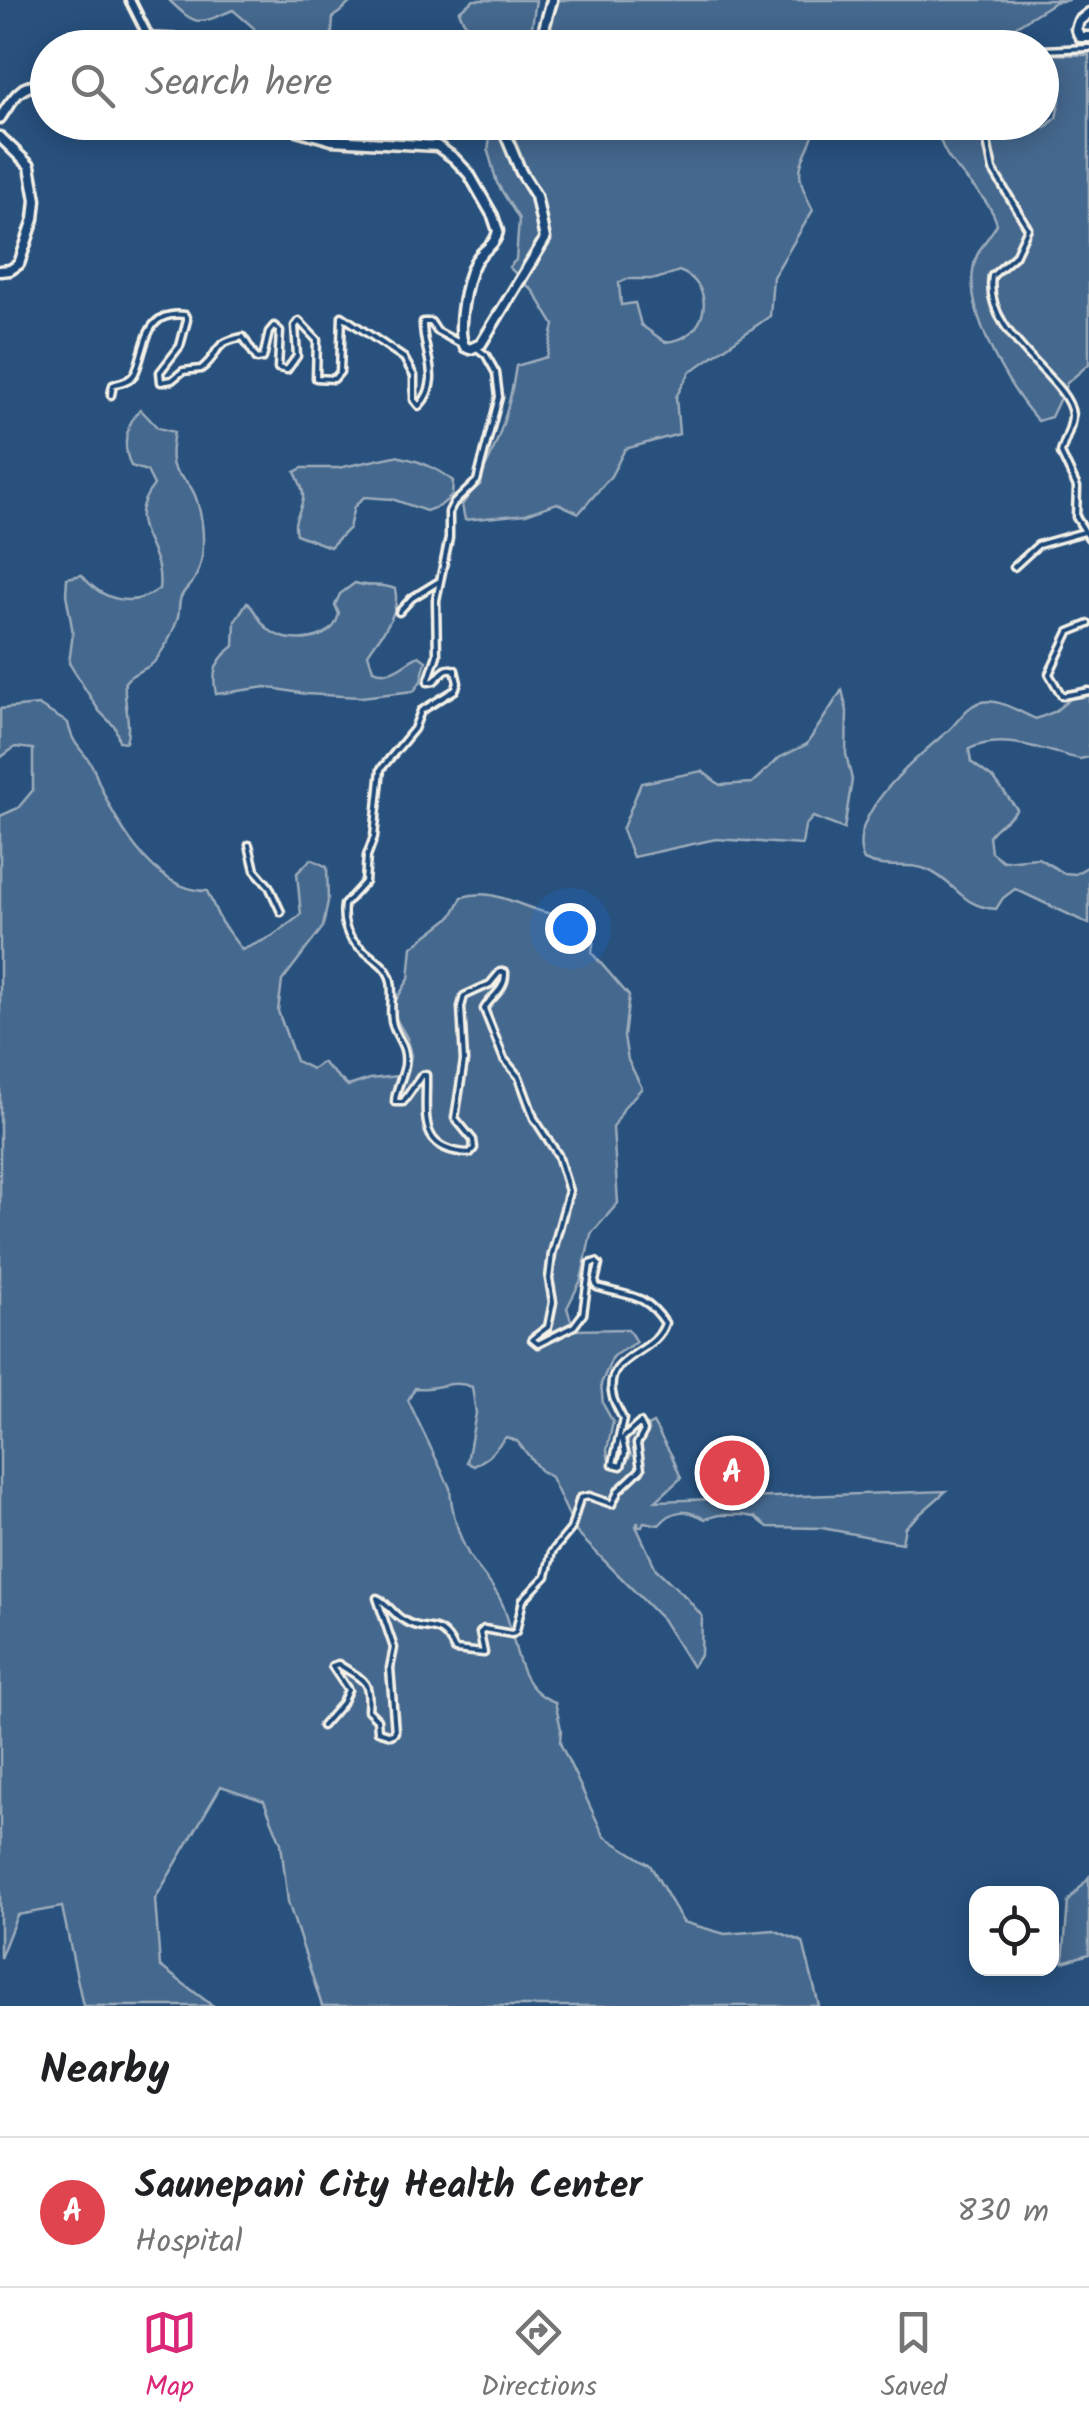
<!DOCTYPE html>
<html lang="en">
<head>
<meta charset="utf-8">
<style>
	body { margin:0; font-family:Kalam,sans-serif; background:#f6f6f6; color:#202124 }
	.controls { position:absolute; right:30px; bottom:30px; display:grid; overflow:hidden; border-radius:20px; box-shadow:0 5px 25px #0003 }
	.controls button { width:90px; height:90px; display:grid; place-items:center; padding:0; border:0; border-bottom:2px solid #e0e0e0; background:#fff; color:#202124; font:50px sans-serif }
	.you { position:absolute; left:570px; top:928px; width:35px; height:35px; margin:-25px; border:8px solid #fff; border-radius:50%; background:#1a73e8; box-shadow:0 0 0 15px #1a73e833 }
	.badge { display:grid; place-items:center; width:65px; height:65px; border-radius:50%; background:#db2777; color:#fff; font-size:32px; font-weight:700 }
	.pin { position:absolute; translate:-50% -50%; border:5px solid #fff; box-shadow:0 2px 10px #0006 }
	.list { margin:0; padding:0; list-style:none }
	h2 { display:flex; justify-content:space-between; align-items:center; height:130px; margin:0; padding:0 40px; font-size:42px }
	h2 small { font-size:32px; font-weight:400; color:#757577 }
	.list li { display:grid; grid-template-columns:65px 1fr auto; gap:30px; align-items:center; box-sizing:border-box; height:150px; padding:0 40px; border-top:2px solid #e0e0e0 }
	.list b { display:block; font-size:38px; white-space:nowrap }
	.list p { margin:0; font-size:32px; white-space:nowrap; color:#757577 }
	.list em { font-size:32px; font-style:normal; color:#757577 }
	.icon { flex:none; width:55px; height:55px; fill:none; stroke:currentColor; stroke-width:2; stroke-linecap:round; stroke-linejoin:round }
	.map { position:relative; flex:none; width:1089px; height:2006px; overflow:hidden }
	.search { position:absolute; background:#fff; box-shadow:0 5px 25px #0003; left:30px; right:30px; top:30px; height:110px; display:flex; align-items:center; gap:25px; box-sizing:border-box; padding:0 35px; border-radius:55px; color:#757577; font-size:38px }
	.sheet { height:280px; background:#fff }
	nav { display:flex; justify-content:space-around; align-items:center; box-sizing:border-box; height:140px; border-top:2px solid #e0e0e0; background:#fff; font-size:28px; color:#757577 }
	nav a { display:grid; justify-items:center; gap:5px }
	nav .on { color:#db2777 }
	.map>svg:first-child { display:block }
	.green { fill:#45688e; stroke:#9cacbb; stroke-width:2.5; fill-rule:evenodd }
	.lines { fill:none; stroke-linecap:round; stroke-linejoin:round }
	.minor-casing { stroke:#f4f1e8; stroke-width:11 }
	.secondary-casing { stroke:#f4f1e8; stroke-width:14 }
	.primary-casing { stroke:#f4f1e8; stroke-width:15 }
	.minor { stroke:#1f4a7a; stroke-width:4 }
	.secondary { stroke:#1f4a7a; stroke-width:6 }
	.primary { stroke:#1f4a7a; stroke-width:8 }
</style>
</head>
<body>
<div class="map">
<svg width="1089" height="2006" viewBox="0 0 1089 2006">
	<rect width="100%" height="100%" fill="#28517e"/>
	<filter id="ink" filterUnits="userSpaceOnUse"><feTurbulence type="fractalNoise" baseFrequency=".01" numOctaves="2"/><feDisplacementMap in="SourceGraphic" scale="20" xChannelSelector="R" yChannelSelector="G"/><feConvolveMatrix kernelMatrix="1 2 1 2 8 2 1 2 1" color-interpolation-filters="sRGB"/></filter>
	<g filter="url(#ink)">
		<g class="green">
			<path d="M169,0H353L333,18L331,47L259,48L254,28L233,10C198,24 198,28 169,0Z"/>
			<path d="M474,0H536L531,33L513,47C491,44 466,33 459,11Z"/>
			<path d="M559,0H1069L1055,2L994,40L940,33L917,37L904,48L537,47L548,33Z"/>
			<path d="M1042,54L1089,55V364L1067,383L1051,417L1038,421C1008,388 959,305 976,258C980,246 991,235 997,224C988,189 938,165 939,129L957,123L990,131L1020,124L1045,128L1056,118L1060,99L1042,85Z"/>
			<path d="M492,123H817C805,166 788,163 813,210L773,277L770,316L690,372L676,397L679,434L625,449L611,476L579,513L557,503L526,514L465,520L462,505C492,466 509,415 516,366L547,357L554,325L534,292L509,267L516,260L519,219L497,183L488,151ZM679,271C718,285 709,340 665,342L641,325L635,303L621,305L619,283L626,279H656Z"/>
			<path d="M140,409L158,428L174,432C164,487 186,465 197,501C204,523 207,557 195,578C191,585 184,590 181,597C178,605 180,613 177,620C173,633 163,651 155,661C146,672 133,670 125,682C123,703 132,723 126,742L119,741L115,727L99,711L69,663L73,633L66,594L67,578L82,575C101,600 132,609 159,589C165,543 119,528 154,485L147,471L131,466C122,446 125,426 140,409Z"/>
			<path d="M395,456C415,459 438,468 453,481L452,496L440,506L426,511L392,499L364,497L354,507L349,528L330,547L296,534C292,518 301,513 303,498C304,489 299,481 295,472L302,468H338Z"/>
			<path d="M355,583C369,588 381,583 395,589C401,615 381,633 368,654L373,670C393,678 401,664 419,656L426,661L421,681L414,691L361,697L305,694L266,687L216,694C211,671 216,660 234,646L235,621L247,602C255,610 258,619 266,627C281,643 315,644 332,628C336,625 337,619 339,614L335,605L340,594Z"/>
			<path d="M842,690L847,711L846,754L852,780L844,829L813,817L805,826L802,845L716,839L633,857L622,830L641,783L702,771L720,785L752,783L779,758L807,744Z"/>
			<path d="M1076,694L1089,696V757L1080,759C1044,751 1003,732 969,749L971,762L994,779L1017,809C1009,820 997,824 989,836L991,852L1003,861L1038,858L1064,873L1075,874L1089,866V924L1015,889L1003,898L996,909C961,907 957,883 928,870C907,861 887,871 864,860C843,816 920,755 949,730C958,722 966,707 978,703C997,696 1018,712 1036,719L1054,712Z"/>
			<path d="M38,705L68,723C74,751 87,751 94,770C111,816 152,891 207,891L221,922L242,950L271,937L301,915L297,873L311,859L327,867L328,901L323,927L282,981L278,1011L296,1061L312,1069L322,1062L348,1086L370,1079L407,1075L411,1056L407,1038L395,1017L394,1003L409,979L412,947L452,916L462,897C492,888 512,903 540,911C558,916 577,918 596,920L592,953L629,996L624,1037L628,1060L642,1088L625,1106L613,1128L618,1203L591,1234L581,1280L567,1308L574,1330L628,1329L636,1342L613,1356L601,1384L603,1404L613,1422L607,1450L610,1466L621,1470L631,1455L626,1444L631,1435L653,1423L672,1456L681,1478L656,1501L946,1491L905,1527L902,1543L822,1528L768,1527L755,1517L742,1515H719L705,1519C687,1509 674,1508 659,1525L644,1522L642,1527H638V1522L636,1526L656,1569L686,1597L702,1616L701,1654L692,1667L662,1619L577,1533L551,1477L540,1470L517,1441L506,1437L488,1457L474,1466L467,1462L476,1413L472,1387C451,1378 438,1391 415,1388L408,1400L450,1488C451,1509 460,1544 473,1561C482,1574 493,1585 500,1599C519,1635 511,1687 555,1702L561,1729L560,1743L604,1836L650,1865L683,1922L725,1934L774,1930L803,1942L819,2006H322L288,1902L281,1843L264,1801L221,1786L155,1899L160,1966L213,2006H83L62,1907L17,1915L0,1958V816L18,808L33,790V749L15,747L0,758V709Z"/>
			<path d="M1089,1877V1954L1063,1962L1068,1902Z"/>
		</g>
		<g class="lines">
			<defs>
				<g id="minor">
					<path d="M1042,50L1089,48"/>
					<path d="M983,122L993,170L1028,228L1015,256L992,276C982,335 1070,379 1072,415C1072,429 1064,440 1061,453L1077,487L1076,517L1089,538"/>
					<path d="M111,395L113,385C121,382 131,381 135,373C147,347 143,310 185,315L187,320L180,346L160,372L161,382L172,380L183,371L201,369C223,352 209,344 243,337L257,359L263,358L269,332L274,326L280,331L278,368L287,370L297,356L295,326L299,321L317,340L316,378L334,379L340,372L342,316L404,358L414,376V400L419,406C444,379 422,353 423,322H431L437,331L463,345"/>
					<path d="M1014,567L1038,545L1084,532"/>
					<path d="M399,612L412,598L438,582"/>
					<path d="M1089,624L1069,632L1049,674L1062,696L1089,691"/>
					<path d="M249,845L255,870L269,886L281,912"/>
					<path d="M322,1726L342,1703L348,1690L332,1666L338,1664C363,1680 371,1679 368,1710L377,1719L378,1731L391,1735L395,1732L390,1668L394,1648L377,1598C388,1603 392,1613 402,1619C427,1636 439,1616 455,1650L484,1653L480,1633L484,1629L512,1634L516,1631L523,1600L546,1576L552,1552L571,1529L580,1498L589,1496L612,1504L619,1490L641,1469L637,1444L644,1431L640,1423L622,1439L625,1453L621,1466L613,1464L623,1419C620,1412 615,1405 613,1397C602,1354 655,1356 665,1323C645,1292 628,1297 597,1287L595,1281L599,1265L596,1262L590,1264L583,1314L574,1326L538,1344L532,1339L548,1327L553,1302L549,1279L552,1254L569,1191L558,1155L534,1118L519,1077L504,1059L484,1009C491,996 506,990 505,972H500L490,984L464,996L461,1007L464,1061L455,1118L473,1140L474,1148L470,1153C416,1151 427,1115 426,1075H422L403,1102H395C395,1089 403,1078 405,1065C407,1048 400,1042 394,1028C388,1015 394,996 391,981C385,952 338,953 344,905L365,882L367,856L374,837L381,769L414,729L421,711L455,690L458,683L455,670C445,665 441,676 434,681L428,682L437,655L436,600L449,538V512L453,504L477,481L499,397L496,373L486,355L477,348"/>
				</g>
				<path id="secondary" d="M130,0L149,38L204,40L235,48"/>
				<g id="primary">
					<path d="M1089,13L1079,21L1076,29L1080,37H1089"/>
					<path d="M532,48L543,32L552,0"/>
					<path d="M0,118C13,98 22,80 48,86"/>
					<path d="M268,122L332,140L437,146L454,158L469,174L493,216L498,231C495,247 482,249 475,262C466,279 455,332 465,347L470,349L481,344L545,239L536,196L521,172L500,122"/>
					<path d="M0,137L30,166L36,200L34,219L19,264L10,270L0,271"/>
				</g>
			</defs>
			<use href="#minor" class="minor-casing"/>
			<use href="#secondary" class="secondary-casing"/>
			<use href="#primary" class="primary-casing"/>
			<use href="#minor" class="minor"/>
			<use href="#secondary" class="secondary"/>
			<use href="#primary" class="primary"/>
		</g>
	</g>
</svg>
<div class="controls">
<button><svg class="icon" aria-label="locate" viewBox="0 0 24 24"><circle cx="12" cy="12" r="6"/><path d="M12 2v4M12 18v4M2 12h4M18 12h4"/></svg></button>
</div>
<div class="you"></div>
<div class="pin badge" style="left:732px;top:1473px;background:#e0444e">A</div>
<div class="search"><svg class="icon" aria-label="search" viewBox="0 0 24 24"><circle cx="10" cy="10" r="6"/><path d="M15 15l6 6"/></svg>Search here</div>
</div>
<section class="sheet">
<h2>Nearby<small></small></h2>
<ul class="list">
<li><span class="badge" style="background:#e0444e">A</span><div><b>Saunepani City Health Center</b><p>Hospital</p></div><em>830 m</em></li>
</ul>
</section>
<nav>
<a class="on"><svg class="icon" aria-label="map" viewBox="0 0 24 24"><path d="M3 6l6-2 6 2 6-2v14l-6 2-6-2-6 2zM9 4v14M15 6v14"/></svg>Map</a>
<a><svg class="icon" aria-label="directions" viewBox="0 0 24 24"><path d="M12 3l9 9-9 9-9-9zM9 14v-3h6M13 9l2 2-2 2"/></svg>Directions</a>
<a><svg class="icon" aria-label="saved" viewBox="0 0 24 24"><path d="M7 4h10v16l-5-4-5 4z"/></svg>Saved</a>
</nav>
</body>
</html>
